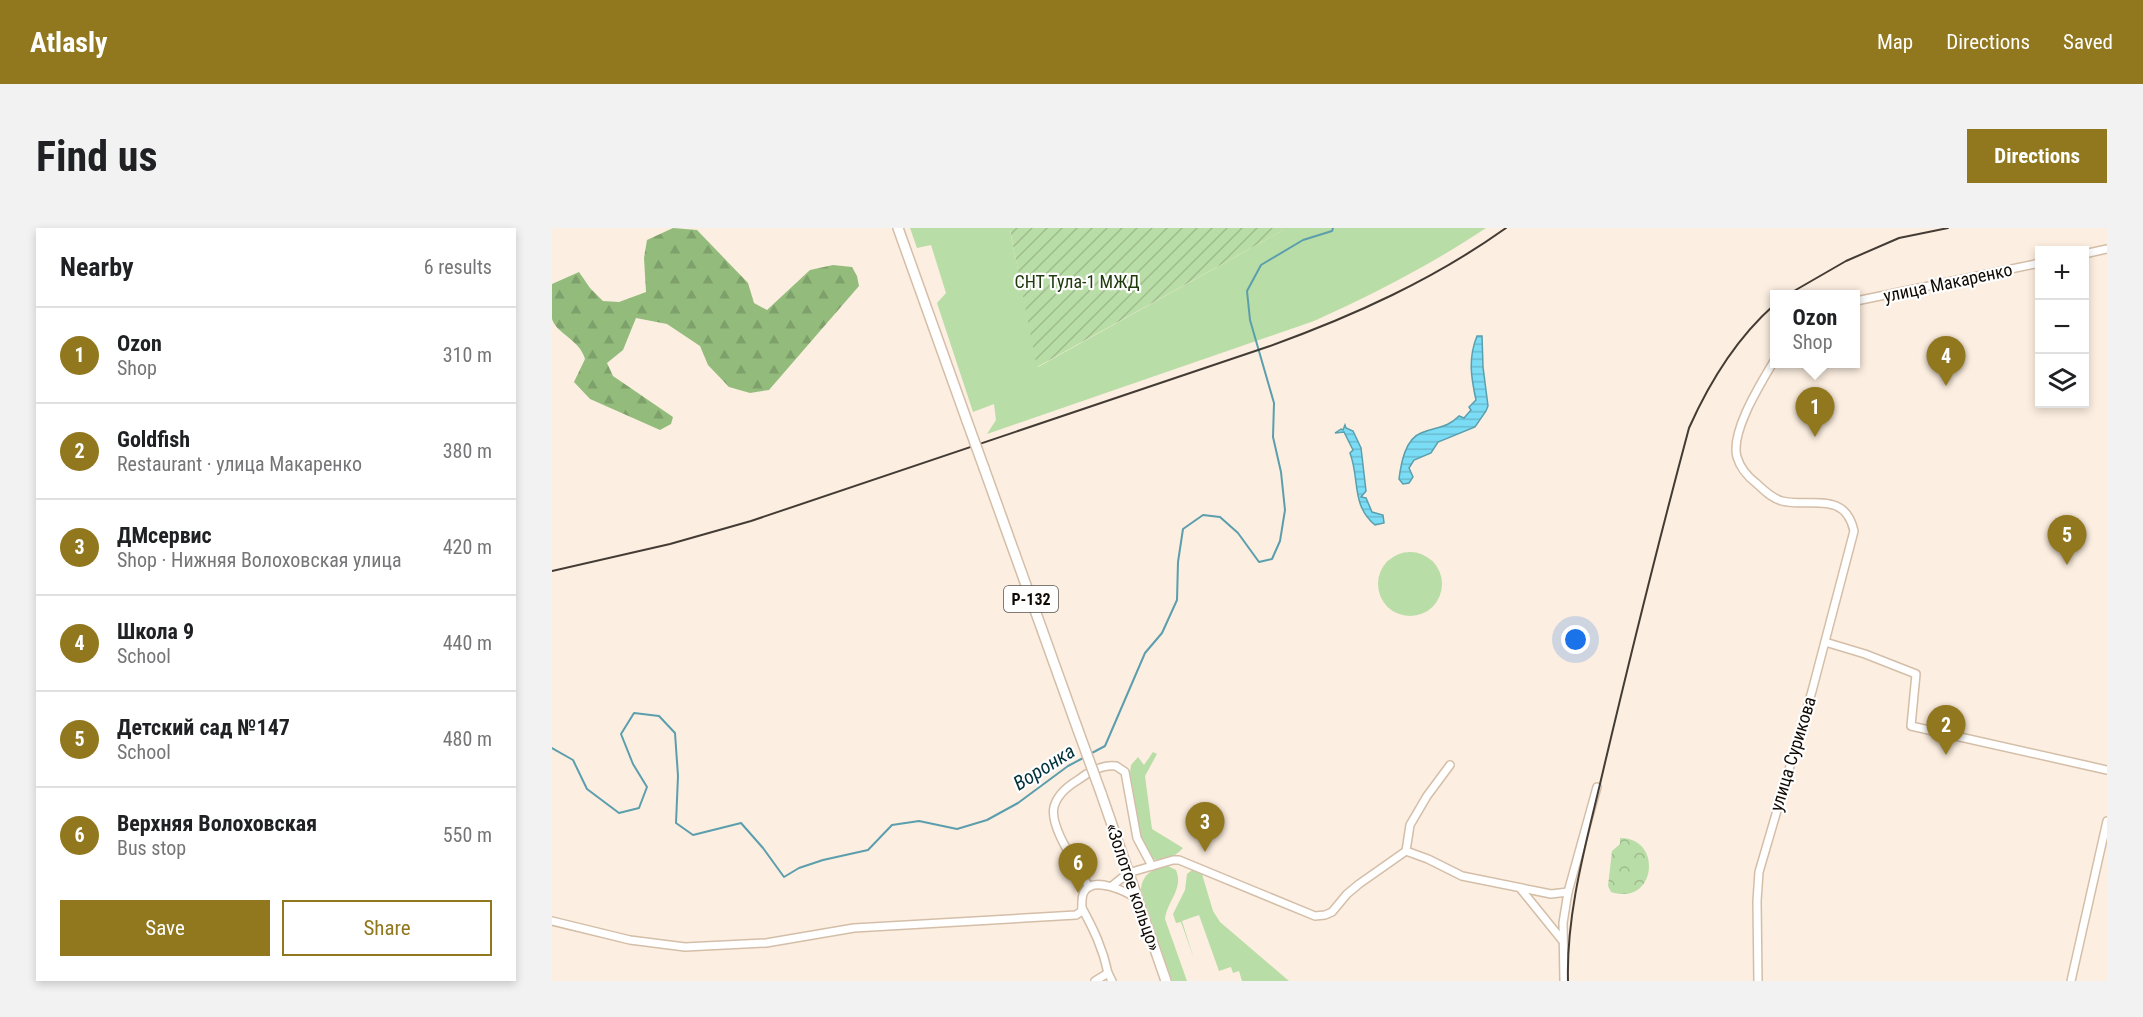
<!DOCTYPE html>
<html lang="en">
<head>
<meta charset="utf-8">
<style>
	body { margin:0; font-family:"Roboto Condensed",sans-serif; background:#f2f2f2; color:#202124 }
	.controls { position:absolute; right:18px; top:18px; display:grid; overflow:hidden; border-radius:0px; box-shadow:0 3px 9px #0003 }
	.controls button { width:54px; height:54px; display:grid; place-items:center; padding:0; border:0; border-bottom:2px solid #e0e0e0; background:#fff; color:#202124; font:30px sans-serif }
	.you { position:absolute; left:1024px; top:412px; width:21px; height:21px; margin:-15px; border:4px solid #fff; border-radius:50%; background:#1a73e8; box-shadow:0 0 0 9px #1a73e833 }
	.badge { display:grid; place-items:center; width:39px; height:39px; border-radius:50%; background:#91781e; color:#fff; font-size:20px; font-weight:700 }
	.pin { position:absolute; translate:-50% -50px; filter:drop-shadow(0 2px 3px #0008) }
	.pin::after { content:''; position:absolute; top:32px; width:21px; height:18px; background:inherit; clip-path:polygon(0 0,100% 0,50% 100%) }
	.popup { position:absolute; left:1218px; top:62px; width:90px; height:78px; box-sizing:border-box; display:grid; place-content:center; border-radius:0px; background:#fff; filter:drop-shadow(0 2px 4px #0005); font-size:20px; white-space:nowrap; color:#757577 }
	.popup b { font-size:22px; color:#202124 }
	.popup::after { content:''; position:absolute; left:50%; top:100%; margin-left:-12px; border:12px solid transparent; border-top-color:#fff }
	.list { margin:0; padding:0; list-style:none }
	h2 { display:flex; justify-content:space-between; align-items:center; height:78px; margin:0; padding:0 24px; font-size:26px }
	h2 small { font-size:20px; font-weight:400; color:#757577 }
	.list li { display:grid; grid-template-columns:39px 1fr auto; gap:18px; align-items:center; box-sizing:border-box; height:96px; padding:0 24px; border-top:2px solid #e0e0e0 }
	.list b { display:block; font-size:22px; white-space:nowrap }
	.list p { margin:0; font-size:20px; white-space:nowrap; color:#757577 }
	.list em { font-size:20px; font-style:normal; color:#757577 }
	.actions { display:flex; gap:12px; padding:18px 24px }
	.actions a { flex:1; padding:14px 0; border:2px solid #91781e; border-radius:0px; text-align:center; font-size:21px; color:#91781e }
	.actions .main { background:#91781e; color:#fff }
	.icon { flex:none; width:33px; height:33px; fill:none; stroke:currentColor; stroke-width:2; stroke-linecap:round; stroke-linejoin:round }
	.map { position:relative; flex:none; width:1555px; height:753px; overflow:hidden; border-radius:0px }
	header { display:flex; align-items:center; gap:36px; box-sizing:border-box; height:84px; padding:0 30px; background:#91781e; color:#fff }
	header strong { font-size:28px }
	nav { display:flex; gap:33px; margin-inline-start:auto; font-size:21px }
	.intro { display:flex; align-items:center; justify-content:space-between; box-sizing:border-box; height:144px; padding:0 36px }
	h1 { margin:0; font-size:42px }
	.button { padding:15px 27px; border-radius:0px; background:#91781e; color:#fff; font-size:21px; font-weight:700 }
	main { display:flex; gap:36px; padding:0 36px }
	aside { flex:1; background:#fff; border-radius:0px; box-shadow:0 3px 9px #0003 }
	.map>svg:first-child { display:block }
	.grass { fill:#b9dda6 }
	.forest { fill:url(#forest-firs) }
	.park { fill:url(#park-crowns) }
	.garden { fill:url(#garden-furrows) }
	.water { fill:url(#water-rules); stroke:#5b9ead; stroke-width:1.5 }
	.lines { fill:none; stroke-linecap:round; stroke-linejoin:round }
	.stream { stroke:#5b9ead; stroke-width:2 }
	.minor-casing { stroke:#d4bea8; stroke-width:10 }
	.major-casing { stroke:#d4bea8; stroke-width:12 }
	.minor { stroke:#fff; stroke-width:7 }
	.major { stroke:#fff; stroke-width:9 }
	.rail { stroke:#443c34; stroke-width:2 }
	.major-bridge-casing { stroke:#d4bea8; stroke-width:12; stroke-linecap:butt }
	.major-bridge { stroke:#fff; stroke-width:9 }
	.labels { text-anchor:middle; stroke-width:4.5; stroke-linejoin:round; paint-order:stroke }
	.shield { fill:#fefefe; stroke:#58534f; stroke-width:1.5 }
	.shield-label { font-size:16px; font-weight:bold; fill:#110a04 }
	.park-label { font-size:18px; fill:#203b0e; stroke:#fefefe }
	.street-label { font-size:18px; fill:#110a04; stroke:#fefefe }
	.water-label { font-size:20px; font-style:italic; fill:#00323c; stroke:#fefefe }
</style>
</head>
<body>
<header>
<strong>Atlasly</strong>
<nav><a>Map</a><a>Directions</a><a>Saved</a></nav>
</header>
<div class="intro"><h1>Find us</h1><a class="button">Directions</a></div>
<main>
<aside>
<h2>Nearby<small>6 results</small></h2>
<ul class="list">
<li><span class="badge">1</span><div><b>Ozon</b><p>Shop</p></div><em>310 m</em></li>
<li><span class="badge">2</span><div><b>Goldfish</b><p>Restaurant · улица Макаренко</p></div><em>380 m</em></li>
<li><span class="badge">3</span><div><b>ДМсервис</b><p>Shop · Нижняя Волоховская улица</p></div><em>420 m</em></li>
<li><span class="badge">4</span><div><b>Школа 9</b><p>School</p></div><em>440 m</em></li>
<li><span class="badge">5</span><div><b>Детский сад №147</b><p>School</p></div><em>480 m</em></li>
<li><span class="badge">6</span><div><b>Верхняя Волоховская</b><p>Bus stop</p></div><em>550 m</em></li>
</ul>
<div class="actions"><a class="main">Save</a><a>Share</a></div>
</aside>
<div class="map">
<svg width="1555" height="753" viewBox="0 0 1555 753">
	<defs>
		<pattern id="forest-firs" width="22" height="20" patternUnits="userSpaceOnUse" patternTransform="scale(1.5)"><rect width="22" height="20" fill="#93bc7c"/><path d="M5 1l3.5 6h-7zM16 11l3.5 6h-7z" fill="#7ea06a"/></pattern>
		<pattern id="park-crowns" width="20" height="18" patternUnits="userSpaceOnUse" patternTransform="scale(1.5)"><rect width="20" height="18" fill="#b9dda6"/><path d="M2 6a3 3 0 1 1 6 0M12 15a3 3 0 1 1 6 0" fill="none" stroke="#9ebc8d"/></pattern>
		<pattern id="garden-furrows" width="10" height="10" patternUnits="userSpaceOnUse" patternTransform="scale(1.5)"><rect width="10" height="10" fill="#b9dda6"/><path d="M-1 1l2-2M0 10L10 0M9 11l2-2" fill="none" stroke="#9ebc8d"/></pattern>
		<pattern id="water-rules" width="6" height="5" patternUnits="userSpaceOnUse" patternTransform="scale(1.5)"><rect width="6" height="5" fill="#7bddf5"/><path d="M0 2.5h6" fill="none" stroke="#69bcd0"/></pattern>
	</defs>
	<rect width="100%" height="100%" fill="#fceee0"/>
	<g class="grass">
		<path d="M358,0H462L458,3L486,139L735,0H934C880,36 822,66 762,93L435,206L444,192L442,176L421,184L385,75L394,65L379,17L365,20Z"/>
		<circle cx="858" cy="356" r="32"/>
		<path d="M601,524L605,526L593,548L600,601L631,620C622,629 612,636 599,630L592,618L588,608L578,545L579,537L586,529L592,537Z"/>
		<path d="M614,637L624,642C632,661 615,673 613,691L635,753H620L589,662C590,646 601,641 614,637Z"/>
		<path d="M640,642L650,646L661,683L668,694L737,753H690L687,743L681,745L679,739L667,743L647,687L630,693L642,731L629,694L624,695L621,686L633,662L635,646Z"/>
	</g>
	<path class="forest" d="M121,0L145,2L196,55L202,75L215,82L258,42L281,37L300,39L305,48L307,58L217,162L198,165L177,159L156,137L148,118L115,96L84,90L71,122L55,135L61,148L121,189L119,196L108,202L38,171L22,154L33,131C28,112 5,106 0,91C0,81 0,66 0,56L27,44L38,60L51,73L67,74L94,64L92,30L95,12Z"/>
	<path class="park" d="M1068,610C1111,609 1105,679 1059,664L1056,658L1060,623L1068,616Z"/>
	<path class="garden" d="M462,0H735L485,139L458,2Z"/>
	<g class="water">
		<path d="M925,108H930L931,139L936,178L934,183L923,199L886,214L879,225L862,232L857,240L861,249L857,255L851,256L847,251C849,236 853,211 869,205C885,198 894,201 907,188L912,190L919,182L917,179L924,172C919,149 916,130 925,108Z"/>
		<path d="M793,197L794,200L801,203L809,220L814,263L809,269L814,270L820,284L831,287L832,295L823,297C799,277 808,252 798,225L801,222L792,204L783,205L789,201L791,202Z"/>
	</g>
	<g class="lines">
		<g class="stream">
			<path d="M0,520L21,532L35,561L67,585L87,580L95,559L81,536L69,506L82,485L107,488L123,505L126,548L124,595L141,607L189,595L211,620L232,649L247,640L271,632L316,622L340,597L367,593L405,601L435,592L466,575L516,538L533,529"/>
			<path d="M538,526L553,518L593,425L610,405L625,372L626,334L631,301L651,287L668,289L686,305L707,334L720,331L728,313L733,282L729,244L721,209L722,175L698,92L695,63L709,37L751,12L780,3L781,0"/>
		</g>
		<defs>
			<g id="minor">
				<path d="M1532,26L1555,21"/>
				<path d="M1304,73L1488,35"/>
				<path d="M1273,414L1313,426L1364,446L1359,498L1555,542"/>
				<path d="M854,623L876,631L910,648L999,666L1016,664"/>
				<path d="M854,623L858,597L875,568L898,537"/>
				<path d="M560,658L576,645L621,632H627L763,688L773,687L780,684L795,666L807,656L854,623"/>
				<path d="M537,659C527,640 497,600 502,579C505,567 516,558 526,552C536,544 552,536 564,538L573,544L585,610L600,638"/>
				<path d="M968,660L1010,712"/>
				<path d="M530,680C542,702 551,721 556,745L543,753"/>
				<path d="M0,693L78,712L133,719L214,715L302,700L524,687L530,683C530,677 529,669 532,664C541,647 575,664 585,671"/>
				<path d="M556,745L560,753"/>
				<path d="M1012,753L1011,695L1016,664L1045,559"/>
				<path d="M1206,753L1205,673L1207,644L1260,463L1302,303C1293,262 1258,280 1230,273C1219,270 1212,262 1204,255C1196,249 1188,239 1185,229C1178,204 1209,155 1222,133"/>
				<path d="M1519,753L1555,593"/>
			</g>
			<g id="major">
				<path d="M346,0L415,193"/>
				<path d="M432,240L526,502"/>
				<path d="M549,565L614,753"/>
			</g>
		</defs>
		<use href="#minor" class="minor-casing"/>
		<use href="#major" class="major-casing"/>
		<use href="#minor" class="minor"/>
		<use href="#major" class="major"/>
		<g class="rail">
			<path d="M1235,67L1294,33L1347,10L1396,0"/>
			<path d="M0,343L118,316L199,293L718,118C801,88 881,52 954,0"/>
			<path d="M1016,753C1014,681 1036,609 1052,539C1079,425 1107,312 1137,200C1157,155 1186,109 1222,77"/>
		</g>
		<defs>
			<g id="major-bridge">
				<path d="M415,193L432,240"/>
				<path d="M526,502L549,565"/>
			</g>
		</defs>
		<use href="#major-bridge" class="major-bridge-casing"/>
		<use href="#major-bridge" class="major-bridge"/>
	</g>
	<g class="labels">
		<rect class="shield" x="452" y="358" width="54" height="26" rx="4.5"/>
		<g class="shield-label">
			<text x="479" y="377">Р-132</text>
		</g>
		<g class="park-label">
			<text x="525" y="60">СНТ Тула-1 МЖД</text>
		</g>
		<g class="street-label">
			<text transform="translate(1396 55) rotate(-12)" y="6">улица Макаренко</text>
			<text transform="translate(1241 526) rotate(-73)" y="6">улица Сурикова</text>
			<text transform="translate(581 659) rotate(71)" y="6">«Золотое кольцо»</text>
		</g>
		<g class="water-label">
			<text transform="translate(492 539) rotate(-32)" y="7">Воронка</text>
		</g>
	</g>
</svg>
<div class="controls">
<button>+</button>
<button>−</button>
<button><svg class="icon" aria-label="layers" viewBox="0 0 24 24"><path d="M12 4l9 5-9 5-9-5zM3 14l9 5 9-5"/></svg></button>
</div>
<div class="you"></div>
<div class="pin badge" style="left:1263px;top:209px">1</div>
<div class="popup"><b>Ozon</b>Shop</div>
<div class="pin badge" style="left:1394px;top:527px">2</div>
<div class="pin badge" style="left:653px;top:624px">3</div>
<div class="pin badge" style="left:1394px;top:158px">4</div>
<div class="pin badge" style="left:1515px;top:337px">5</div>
<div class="pin badge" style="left:526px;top:665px">6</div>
</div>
</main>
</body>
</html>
